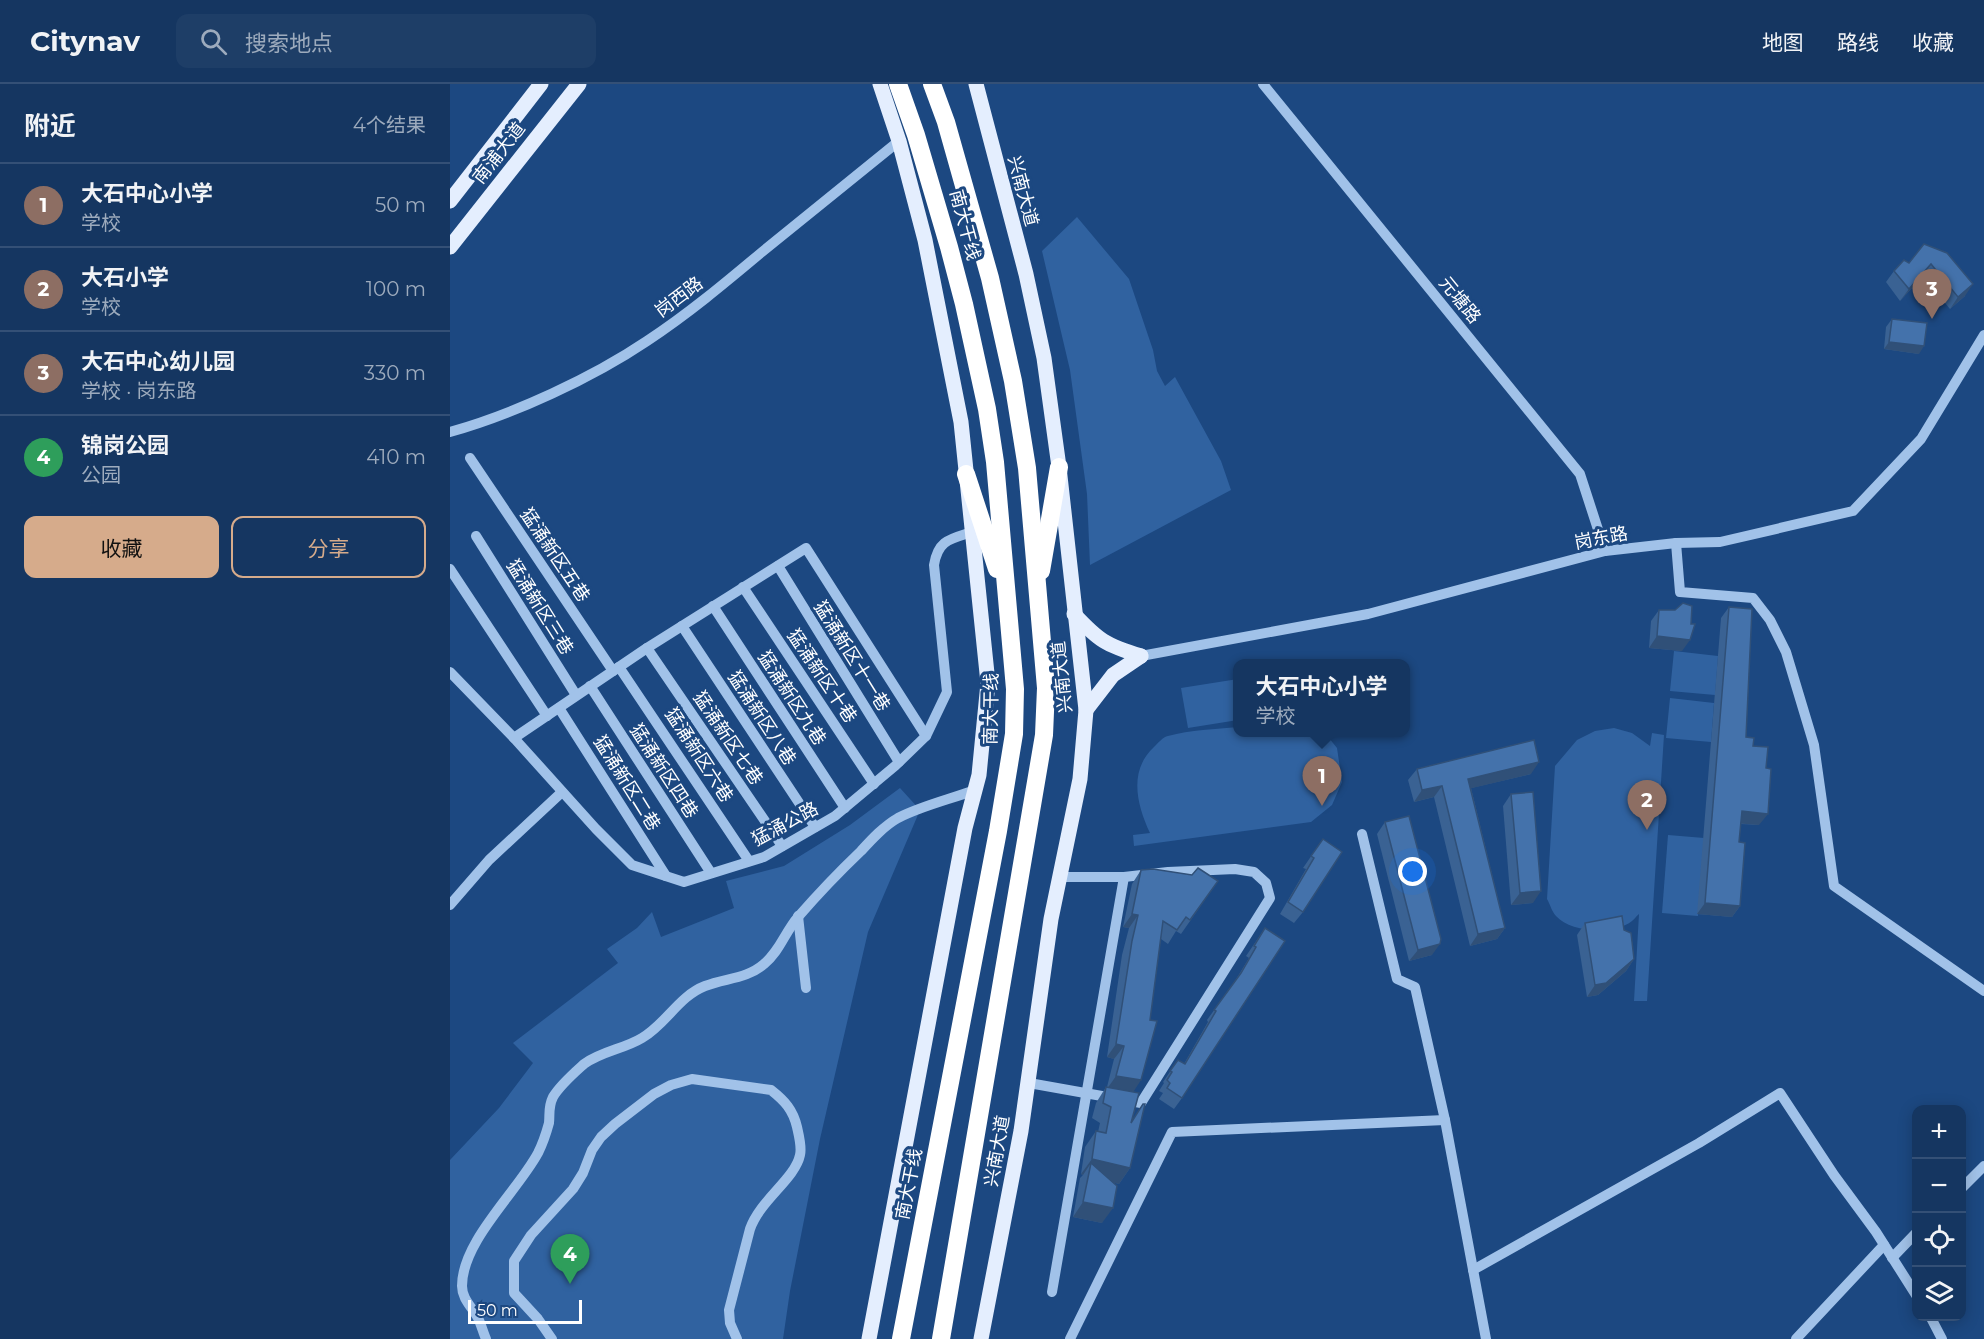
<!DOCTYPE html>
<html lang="zh">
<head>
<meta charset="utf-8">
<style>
	body { margin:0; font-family:Montserrat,"Noto Sans SC",sans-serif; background:#1e3e67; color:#f1f3f6 }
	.controls { position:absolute; right:18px; bottom:18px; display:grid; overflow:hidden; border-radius:12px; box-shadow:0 3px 15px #0003 }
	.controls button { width:54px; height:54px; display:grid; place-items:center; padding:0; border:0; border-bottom:2px solid #345076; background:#153661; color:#f1f3f6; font:30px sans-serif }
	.scale { position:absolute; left:18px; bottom:15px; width:114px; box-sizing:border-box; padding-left:6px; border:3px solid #fff; border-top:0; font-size:16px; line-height:21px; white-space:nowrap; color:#fff; -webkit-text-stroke:4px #1c4881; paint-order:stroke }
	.you { position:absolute; left:963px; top:788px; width:21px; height:21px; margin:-15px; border:4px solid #fff; border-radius:50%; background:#1a73e8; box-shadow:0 0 0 9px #1a73e833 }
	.badge { display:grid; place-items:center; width:39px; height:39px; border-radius:50%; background:#d6ab8b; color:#fff; font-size:20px; font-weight:700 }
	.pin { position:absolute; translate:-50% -50px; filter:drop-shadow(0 2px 3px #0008) }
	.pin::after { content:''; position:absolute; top:32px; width:21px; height:18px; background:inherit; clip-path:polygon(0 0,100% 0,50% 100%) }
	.popup { position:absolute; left:783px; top:575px; width:177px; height:78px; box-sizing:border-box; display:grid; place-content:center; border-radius:12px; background:#153661; filter:drop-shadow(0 2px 4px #0005); font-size:20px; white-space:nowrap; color:#9dabbd }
	.popup b { font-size:22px; color:#f1f3f6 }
	.popup::after { content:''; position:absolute; left:50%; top:100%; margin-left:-12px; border:12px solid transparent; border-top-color:#153661 }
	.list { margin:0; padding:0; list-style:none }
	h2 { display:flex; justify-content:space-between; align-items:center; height:78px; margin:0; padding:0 24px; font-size:26px }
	h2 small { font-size:20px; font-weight:400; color:#9dabbd }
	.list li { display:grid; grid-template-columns:39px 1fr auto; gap:18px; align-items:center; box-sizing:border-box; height:84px; padding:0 24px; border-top:2px solid #345076 }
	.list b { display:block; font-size:22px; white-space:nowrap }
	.list p { margin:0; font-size:20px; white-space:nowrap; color:#9dabbd }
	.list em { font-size:20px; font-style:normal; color:#9dabbd }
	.actions { display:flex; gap:12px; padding:18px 24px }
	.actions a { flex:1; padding:14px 0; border:2px solid #d6ab8b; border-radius:12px; text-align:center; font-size:21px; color:#d6ab8b }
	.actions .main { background:#d6ab8b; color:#111 }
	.icon { flex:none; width:33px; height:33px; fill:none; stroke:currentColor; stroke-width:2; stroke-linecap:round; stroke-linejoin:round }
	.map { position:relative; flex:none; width:1534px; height:1255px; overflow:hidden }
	header { display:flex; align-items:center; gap:36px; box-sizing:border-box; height:84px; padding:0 30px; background:#153661; border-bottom:2px solid #345076 }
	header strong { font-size:28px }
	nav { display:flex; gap:33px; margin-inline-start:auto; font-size:21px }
	.search { width:420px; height:54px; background:#1e3e67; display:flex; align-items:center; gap:15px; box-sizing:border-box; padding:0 21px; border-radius:12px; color:#9dabbd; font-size:22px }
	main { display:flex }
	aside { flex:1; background:#153661 }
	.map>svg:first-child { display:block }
	.green { fill:#3062a0 }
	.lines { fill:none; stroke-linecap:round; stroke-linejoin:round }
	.minor { stroke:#a1c2e9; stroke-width:10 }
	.major { stroke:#e4eefe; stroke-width:15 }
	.highway { stroke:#fff; stroke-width:18 }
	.wall { fill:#3a6293 }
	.shaded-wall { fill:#305078 }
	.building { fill:#4472ab; stroke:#305078; stroke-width:1.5 }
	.labels { text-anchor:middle; stroke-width:6; stroke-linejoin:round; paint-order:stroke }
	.street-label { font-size:18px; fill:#fff; stroke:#1c4881 }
</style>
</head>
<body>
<header>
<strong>Citynav</strong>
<div class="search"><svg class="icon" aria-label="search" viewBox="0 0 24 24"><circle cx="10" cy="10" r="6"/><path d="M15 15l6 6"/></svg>搜索地点</div>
<nav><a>地图</a><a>路线</a><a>收藏</a></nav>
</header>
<main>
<aside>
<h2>附近<small>4个结果</small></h2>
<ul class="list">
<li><span class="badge" style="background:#8d6e63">1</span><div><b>大石中心小学</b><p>学校</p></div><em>50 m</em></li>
<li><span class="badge" style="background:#8d6e63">2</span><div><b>大石小学</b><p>学校</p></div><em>100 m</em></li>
<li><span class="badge" style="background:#8d6e63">3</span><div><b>大石中心幼儿园</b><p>学校 · 岗东路</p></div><em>330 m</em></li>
<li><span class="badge" style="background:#2e9e5b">4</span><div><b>锦岗公园</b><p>公园</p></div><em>410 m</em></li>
</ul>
<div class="actions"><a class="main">收藏</a><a>分享</a></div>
</aside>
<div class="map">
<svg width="1534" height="1255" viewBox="0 0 1534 1255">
	<rect width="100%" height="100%" fill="#1c4881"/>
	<g class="green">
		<path d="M627,133L679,195L703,266L707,287L715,302L725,293L771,377L781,406L640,481L637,410L620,286L592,167Z"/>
		<path d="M1224,567L1268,572L1265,611L1220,607Z"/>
		<path d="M788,595V636L738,644L731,604Z"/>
		<path d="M1220,614L1264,619L1261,658L1216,654Z"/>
		<path d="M788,643V648L875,649L887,664L892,698L882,721L861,738L684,762L683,751L700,749C687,721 678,687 704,663C708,659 713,653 718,652C740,646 766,645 788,643Z"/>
		<path d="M1164,644L1182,649L1200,662L1202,649L1214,651L1197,917H1184L1189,830C1186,832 1185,835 1182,837C1165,851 1121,849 1106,832C1102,828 1100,820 1097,815L1105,682L1127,656L1145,647Z"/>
		<path d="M450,704L470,726L418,848L370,1055L340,1207L333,1255H0V1076L49,1024L83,979L63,959L168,879L157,865L187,844L202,828L211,853L284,824L276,797L334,782L400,741Z"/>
		<path d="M1218,751L1254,754L1248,832L1212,829Z"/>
	</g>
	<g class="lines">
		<g class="minor">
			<path d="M813,0L1130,390L1155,467"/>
			<path d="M0,348C64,330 142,294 197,257C238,230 275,199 312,168C358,131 404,94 449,57"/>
			<path d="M20,374L163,587"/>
			<path d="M26,452L126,611"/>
			<path d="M1226,459L1230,508L1303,514L1320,536L1336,568L1364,661L1384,802L1534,907"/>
			<path d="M328,482L449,678"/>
			<path d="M0,485L97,632"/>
			<path d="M293,503L424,700"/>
			<path d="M263,522L395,724"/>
			<path d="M232,542L365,743"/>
			<path d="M197,564L332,762"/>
			<path d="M691,572L918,530L1155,467L1226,459L1270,458L1403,427L1471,355L1534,251"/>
			<path d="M169,583L299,777"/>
			<path d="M0,588L64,654L146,745L182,781L234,798L314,773L385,732L445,682L476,652L497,608L484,481C488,456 500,455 522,448"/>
			<path d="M140,602L261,789"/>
			<path d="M109,624L216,792"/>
			<path d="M64,654L197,564L356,464L476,652"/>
			<path d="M912,750L947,895L965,903L995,1036L1036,1255"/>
			<path d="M0,821L39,776L112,708"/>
			<path d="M348,832L356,904"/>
			<path d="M579,999L691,1019L820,814L816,799L804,788L785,785L718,788L674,793H611"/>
			<path d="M1512,1104L1534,1082"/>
			<path d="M1442,1174L1466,1149"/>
			<path d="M1023,1186L1249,1059L1330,1009L1384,1091L1426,1148L1466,1211"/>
			<path d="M602,1208L674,793"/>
			<path d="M1480,1232L1492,1255"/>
			<path d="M36,1255C33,1248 31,1240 28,1234C22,1223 12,1215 12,1202C12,1157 67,1108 88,1069C93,1059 96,1050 99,1039C100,1030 98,1023 103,1013C110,1001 124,989 134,980C152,967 174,965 192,954C216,940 229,912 255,902C275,894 297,895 314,880C330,867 335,848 348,833C368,810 389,788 411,767C422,755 434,742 448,734C471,722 501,715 525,706"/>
			<path d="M102,1255L88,1235L64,1209V1177L81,1151L123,1105L133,1089L142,1066L151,1053L165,1040L204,1010L221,1001L242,995L321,1006C335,1017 343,1026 347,1043C349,1052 352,1063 350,1071C345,1095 310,1116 300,1145L279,1226L280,1239L287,1255"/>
			<path d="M620,1255L722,1048L995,1036"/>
			<path d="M1346,1255L1434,1161"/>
		</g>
		<g class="major">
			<path d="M526,0L576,190L594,274L609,383L636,626L630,695L601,835L571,1047L531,1255"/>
			<path d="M0,117L91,0"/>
			<path d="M0,163L129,0"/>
			<path d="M624,530C649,557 656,561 691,572"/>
			<path d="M636,626L663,591L691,572"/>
			<path d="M419,1255L515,744L529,691L538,599L511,338L475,156L449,57L430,0"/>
		</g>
		<g class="highway">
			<path d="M448,0L466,51L499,163L514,220L537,325L545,378L565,605L564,650L548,747L451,1255"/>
			<path d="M482,0L496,38L540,194L563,297L577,384L596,604L594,651L491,1255"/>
			<path d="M516,390L547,485"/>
			<path d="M591,487L609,383"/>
		</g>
	</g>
	<g class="wall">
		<path d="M1474,160L1515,212L1500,225L1473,192L1450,217L1436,198L1444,187L1459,179Z"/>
		<path d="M1442,235L1469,270L1434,265L1436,243Z"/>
		<path d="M1279,523L1296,653L1303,662L1309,741L1291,740L1289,758L1290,822L1282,833L1247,830L1271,534Z"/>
		<path d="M1209,526L1232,567L1199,564L1201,537Z"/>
		<path d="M967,685L1081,690L1021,704L1055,844L1047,855L1020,862L984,713L964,718L958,696Z"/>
		<path d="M1061,710L1083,819L1061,821L1053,722Z"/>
		<path d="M935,738L982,871L959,877L927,750Z"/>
		<path d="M873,755L853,828L844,839L830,830L856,785L853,784Z"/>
		<path d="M691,786L768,797L731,850L726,847L718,860L711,855L683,1008L682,1037L693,1020L680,1084L669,1100L662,1098L652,1139L623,1133L630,1094L633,1091L631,1090L635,1063L646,1047L648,1048L650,1039L642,1034L646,1019L656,1003H657L664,975L657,973L672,871L679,844L673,843L682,800Z"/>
		<path d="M1135,839L1174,846L1184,875L1176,887L1148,911L1137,913L1127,851Z"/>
		<path d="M815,844L732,1014L724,1025L709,1015L713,1009L709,1007L714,999L713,998L728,976L734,980L758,938L757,936L785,897L799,874L796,872Z"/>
	</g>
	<g class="shaded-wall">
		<path d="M1481,180L1473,192L1450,217L1459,205Z"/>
		<path d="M1523,200L1515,212L1500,225L1508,213Z"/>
		<path d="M1439,258L1474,262L1469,270L1434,265Z"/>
		<path d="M1207,552L1240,556L1232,567L1199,564Z"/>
		<path d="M1089,678L1081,690L1010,707L1018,695Z"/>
		<path d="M992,702L984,713L964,718L972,706Z"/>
		<path d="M1292,727L1318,730L1309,741L1284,739Z"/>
		<path d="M1091,807L1083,819L1061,821L1070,809Z"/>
		<path d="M1255,819L1290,822L1282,833L1247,830Z"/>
		<path d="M682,830L688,831L679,844L673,843Z"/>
		<path d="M1055,844L1047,855L1020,862L1028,850Z"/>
		<path d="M990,860L982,871L959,877L968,866Z"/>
		<path d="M1184,875L1176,887L1148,911L1137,913L1145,901Z"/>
		<path d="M666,960L674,962L664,975L657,973Z"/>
		<path d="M666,992L691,996L682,1010L657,1005Z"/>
		<path d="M642,1075L680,1084L669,1100L638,1092L641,1079L633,1091L631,1090Z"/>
		<path d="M633,1118L663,1124L652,1139L623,1133Z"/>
	</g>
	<g class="building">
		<path d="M1474,160L1497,169L1523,200L1508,213L1481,180L1459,205L1444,187L1454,176L1459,179Z"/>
		<path d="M1442,235L1477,239L1474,262L1439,258Z"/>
		<path d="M1233,519L1242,522L1241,540H1245L1240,556L1207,552L1209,526H1225Z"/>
		<path d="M1279,523L1302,525L1296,653L1304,654L1303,662L1318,663L1316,684L1321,685L1318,730L1292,727L1289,758L1295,759L1290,822L1255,819Z"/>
		<path d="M1084,656L1089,678L1018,695L1055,844L1028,850L992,702L972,706L967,685Z"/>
		<path d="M1083,708L1091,807L1070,809L1061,710Z"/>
		<path d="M959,732L991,855L990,860L968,866L935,738Z"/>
		<path d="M873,755L892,768L853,828L838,818L864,774L861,772Z"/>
		<path d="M748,784L768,797L740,836L736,833L727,846L713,837L700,936L707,937L691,996L666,992L674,962L666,960L682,857L688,831L682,830L691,786L703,785L742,791Z"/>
		<path d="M1172,832L1174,846L1181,849L1184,875L1156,899L1145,901L1135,839Z"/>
		<path d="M815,844L835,857L732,1014L717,1004L720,999L717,996L722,988L720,987L728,976L735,980L766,927L764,926L791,889L806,863L804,862Z"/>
		<path d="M656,1003L689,1009L681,1039L693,1020H695L680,1084L642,1075L646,1047L656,1049L661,1023L653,1019Z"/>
		<path d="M641,1079L667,1102L663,1124L633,1118Z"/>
	</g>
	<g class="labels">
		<g class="street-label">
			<text transform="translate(49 69) rotate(-52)" y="6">南浦大道</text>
			<text transform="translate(573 107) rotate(75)" y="6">兴南大道</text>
			<text transform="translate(515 141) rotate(75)" y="6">南大干线</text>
			<text transform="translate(229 213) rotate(-37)" y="6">岗西路</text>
			<text transform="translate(1010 216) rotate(51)" y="6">元塘路</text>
			<text transform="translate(1151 454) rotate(-11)" y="6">岗东路</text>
			<text transform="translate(105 471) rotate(56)" y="6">猛涌新区五巷</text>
			<text transform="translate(90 523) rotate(58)" y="6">猛涌新区三巷</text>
			<text transform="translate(402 572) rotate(58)" y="6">猛涌新区十一巷</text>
			<text transform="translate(372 592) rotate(56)" y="6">猛涌新区十巷</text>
			<text transform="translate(612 593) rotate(-96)" y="6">兴南大道</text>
			<text transform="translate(342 614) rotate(57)" y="6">猛涌新区九巷</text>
			<text transform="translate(541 625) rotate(-89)" y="6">南大干线</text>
			<text transform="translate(312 634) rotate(57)" y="6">猛涌新区八巷</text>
			<text transform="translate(278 654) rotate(56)" y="6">猛涌新区七巷</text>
			<text transform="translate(249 671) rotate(57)" y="6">猛涌新区六巷</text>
			<text transform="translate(214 687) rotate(57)" y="6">猛涌新区四巷</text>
			<text transform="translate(177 699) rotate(58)" y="6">猛涌新区二巷</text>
			<text transform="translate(335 740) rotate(-28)" y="6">猛涌公路</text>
			<text transform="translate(547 1067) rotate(-80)" y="6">兴南大道</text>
			<text transform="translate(459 1100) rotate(-79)" y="6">南大干线</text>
		</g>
	</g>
</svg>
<div class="controls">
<button>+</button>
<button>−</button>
<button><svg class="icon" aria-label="locate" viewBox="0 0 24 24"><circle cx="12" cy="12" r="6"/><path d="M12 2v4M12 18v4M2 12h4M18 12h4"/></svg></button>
<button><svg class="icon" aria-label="layers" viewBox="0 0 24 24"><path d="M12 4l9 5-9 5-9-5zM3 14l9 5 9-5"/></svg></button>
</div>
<div class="scale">50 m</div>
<div class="you"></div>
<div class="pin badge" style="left:872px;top:722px;background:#8d6e63">1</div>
<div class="popup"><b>大石中心小学</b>学校</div>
<div class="pin badge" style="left:1197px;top:746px;background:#8d6e63">2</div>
<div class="pin badge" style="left:1482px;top:235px;background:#8d6e63">3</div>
<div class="pin badge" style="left:120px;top:1200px;background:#2e9e5b">4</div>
</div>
</main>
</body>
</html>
